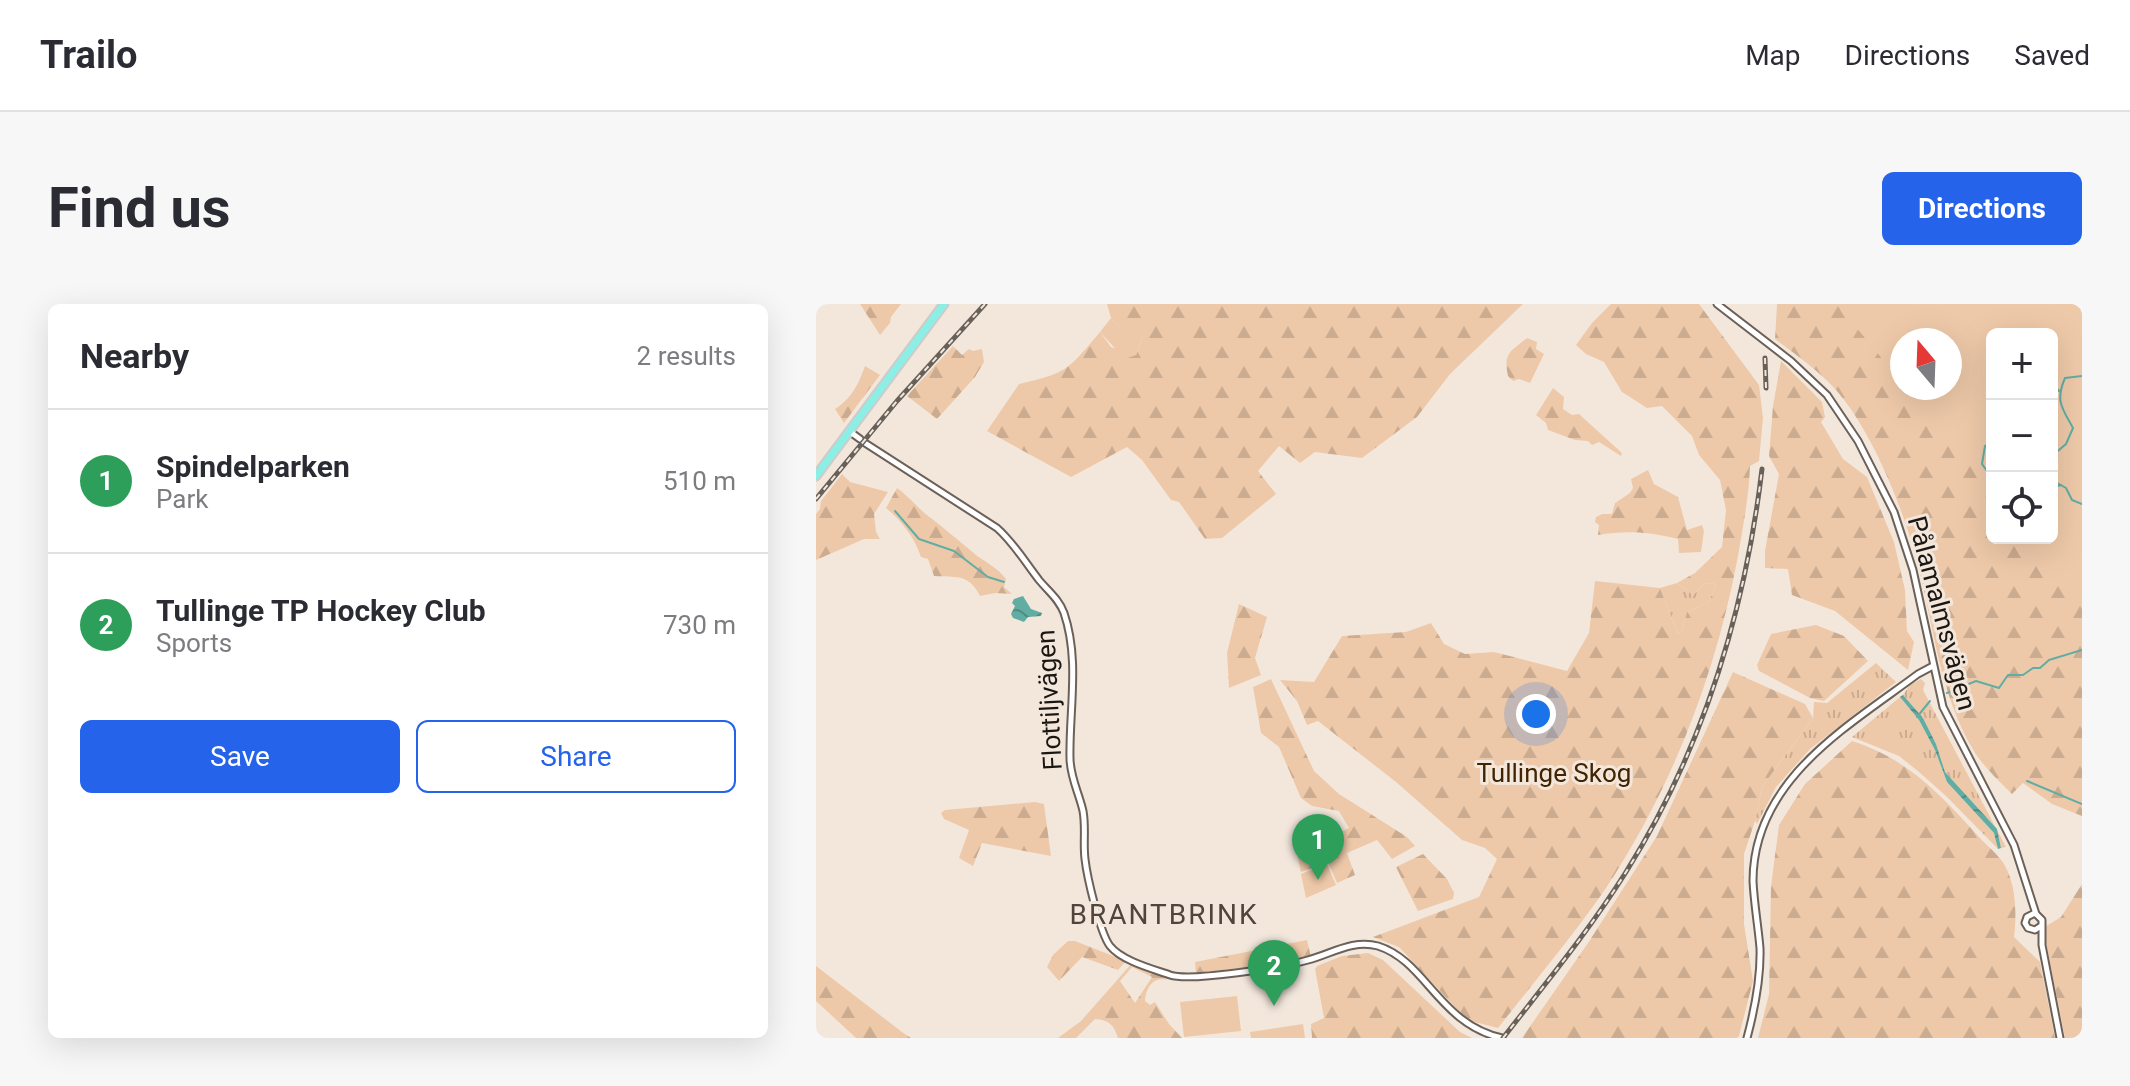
<!DOCTYPE html>
<html lang="en">
<head>
<meta charset="utf-8">
<style>
	body { margin:0; font-family:Roboto,sans-serif; background:#f7f7f7; color:#2b2b33 }
	.controls { position:absolute; right:24px; top:24px; display:grid; overflow:hidden; border-radius:12px; box-shadow:0 8px 32px #0002 }
	.controls button { width:72px; height:72px; display:grid; place-items:center; padding:0; border:0; border-bottom:2px solid #e1e1e2; background:#fff; color:#2b2b33; font:40px sans-serif }
	.compass { position:absolute; left:1074px; top:24px; width:72px; height:72px; border-radius:50%; background:#fff; box-shadow:0 8px 32px #0002; rotate:341deg }
	.you { position:absolute; left:720px; top:410px; width:28px; height:28px; margin:-20px; border:6px solid #fff; border-radius:50%; background:#1a73e8; box-shadow:0 0 0 12px #1a73e833 }
	.badge { display:grid; place-items:center; width:52px; height:52px; border-radius:50%; background:#2563eb; color:#fff; font-size:26px; font-weight:700 }
	.pin { position:absolute; translate:-50% -66px; filter:drop-shadow(0 2px 4px #0008) }
	.pin::after { content:''; position:absolute; top:42px; width:28px; height:24px; background:inherit; clip-path:polygon(0 0,100% 0,50% 100%) }
	.list { margin:0; padding:0; list-style:none }
	h2 { display:flex; justify-content:space-between; align-items:center; height:104px; margin:0; padding:0 32px; font-size:34px }
	h2 small { font-size:26px; font-weight:400; color:#7c7c81 }
	.list li { display:grid; grid-template-columns:52px 1fr auto; gap:24px; align-items:center; box-sizing:border-box; height:144px; padding:0 32px; border-top:2px solid #e1e1e2 }
	.list b { display:block; font-size:30px; white-space:nowrap }
	.list p { margin:0; font-size:26px; white-space:nowrap; color:#7c7c81 }
	.list em { font-size:26px; font-style:normal; color:#7c7c81 }
	.actions { display:flex; gap:16px; padding:24px 32px }
	.actions a { flex:1; padding:18px 0; border:2px solid #2563eb; border-radius:12px; text-align:center; font-size:28px; color:#2563eb }
	.actions .main { background:#2563eb; color:#fff }
	.icon { flex:none; width:44px; height:44px; fill:none; stroke:currentColor; stroke-width:2; stroke-linecap:round; stroke-linejoin:round }
	.map { position:relative; flex:none; width:1266px; height:734px; overflow:hidden; border-radius:12px }
	header { display:flex; align-items:center; gap:48px; box-sizing:border-box; height:112px; padding:0 40px; background:#fff; border-bottom:2px solid #e1e1e2 }
	header strong { font-size:38px }
	nav { display:flex; gap:44px; margin-inline-start:auto; font-size:28px }
	.intro { display:flex; align-items:center; justify-content:space-between; box-sizing:border-box; height:192px; padding:0 48px }
	h1 { margin:0; font-size:56px }
	.button { padding:20px 36px; border-radius:12px; background:#2563eb; color:#fff; font-size:28px; font-weight:700 }
	main { display:flex; gap:48px; padding:0 48px }
	aside { flex:1; background:#fff; border-radius:12px; box-shadow:0 8px 32px #0002 }
	.map>svg:first-child { display:block }
	.grass { fill:url(#grass-tufts) }
	.forest { fill:url(#forest-firs); fill-rule:evenodd }
	.park { fill:#eec9a9 }
	.water { fill:url(#water-waves) }
	.lines { fill:none; stroke-linecap:round; stroke-linejoin:round }
	.stream { stroke:#62ada3; stroke-width:2 }
	.minor-casing { stroke:#6c6158; stroke-width:9 }
	.major-casing { stroke:#cdcccb; stroke-width:11 }
	.minor { stroke:#fff; stroke-width:5 }
	.major { stroke:#8befe5; stroke-width:7 }
	.rail-casing { stroke:#68615a; stroke-width:5 }
	.rail { stroke:#f3e7dc; stroke-width:2; stroke-dasharray:6; stroke-linecap:butt }
	.labels { text-anchor:middle; stroke-width:6; stroke-linejoin:round; paint-order:stroke }
	.street-label { font-size:26px; fill:#1a1612; stroke:#f3e7dc }
	.park-label { font-size:26px; fill:#422402; stroke:#f3e7dc }
	.neighbourhood-label { font-size:28px; letter-spacing:2px; fill:#4f453c; stroke:#f3e7dc }
</style>
</head>
<body>
<header>
<strong>Trailo</strong>
<nav><a>Map</a><a>Directions</a><a>Saved</a></nav>
</header>
<div class="intro"><h1>Find us</h1><a class="button">Directions</a></div>
<main>
<aside>
<h2>Nearby<small>2 results</small></h2>
<ul class="list">
<li><span class="badge" style="background:#2e9e5b">1</span><div><b>Spindelparken</b><p>Park</p></div><em>510 m</em></li>
<li><span class="badge" style="background:#2e9e5b">2</span><div><b>Tullinge TP Hockey Club</b><p>Sports</p></div><em>730 m</em></li>
</ul>
<div class="actions"><a class="main">Save</a><a>Share</a></div>
</aside>
<div class="map">
<svg width="1266" height="734" viewBox="0 0 1266 734">
	<defs>
		<pattern id="grass-tufts" width="24" height="20" patternUnits="userSpaceOnUse" patternTransform="scale(2)"><rect width="24" height="20" fill="#eec9a9"/><path d="M3 7l-1-3M5 7V3M7 7l1-3M15 17l-1-3M17 17v-4M19 17l1-3" fill="none" stroke="#ccac90"/></pattern>
		<pattern id="forest-firs" width="22" height="20" patternUnits="userSpaceOnUse" patternTransform="scale(2)"><rect width="22" height="20" fill="#eec9a9"/><path d="M5 1l3.5 6h-7zM16 11l3.5 6h-7z" fill="#ccac90"/></pattern>
		<pattern id="water-waves" width="16" height="10" patternUnits="userSpaceOnUse" patternTransform="scale(2)"><rect width="16" height="10" fill="#62ada3"/><path d="M0 5q4-4 8 0t8 0" fill="none" stroke="#508c83"/></pattern>
	</defs>
	<rect width="100%" height="100%" fill="#f3e7dc"/>
	<g class="grass">
		<path d="M861,279L877,291L889,279L900,280L893,298L871,308L865,329L861,328L844,284Z"/>
		<path d="M1060,359L1080,378L994,445L960,483L941,520L939,517L946,483L997,414L998,398L1011,399Z"/>
		<path d="M1105,375L1109,379L1107,386L1190,543L1185,544L1181,525L1129,468L1120,440L1107,414L1087,391L1094,381Z"/>
		<path d="M1084,393L1103,416L1119,446L1131,478L1178,529L1182,545L1131,493L1103,468L1083,452L1036,433Z"/>
	</g>
	<g class="forest">
		<path d="M44,0H85L75,13L74,19L64,31Z"/>
		<path d="M291,0H707L634,70L601,113L546,154L499,148L484,159L463,142L442,167L460,190L406,234L389,235L363,198L355,196L326,156L311,143L255,173L171,127L203,80C251,69 252,66 284,28L295,43L320,51L326,34L336,27L307,26L295,14Z"/>
		<path d="M795,0H883L943,81L947,114L943,157L934,162C933,193 927,222 922,252C900,370 856,484 790,584C757,632 718,678 682,724L651,716L583,643L557,633L663,593L681,555L669,544L646,536L580,478L502,417L491,421L481,397L464,376L498,378L526,332L590,328L615,319L628,340L649,350L678,348L751,367L773,329L779,277L844,284L861,328L865,329L871,308L893,298L900,280L889,279L877,291L861,279L879,269L906,243L910,206L904,176L883,151L876,132L846,102L831,104L806,88L788,58L770,50L760,41L776,19Z"/>
		<path d="M961,0H1266V512L1236,500L1207,479L1196,490C1183,477 1169,464 1159,449C1123,390 1118,322 1101,257C1087,204 1056,127 1020,86C1002,66 980,51 959,35ZM1176,30H1236V234H1176ZM1086,36H1134V84H1086Z"/>
		<path d="M711,34L721,38L720,45L728,50L714,79L703,75L697,77L692,72C687,49 694,48 711,34Z"/>
		<path d="M137,42L146,51L153,45L157,47L166,45L168,58L159,73L121,115L91,92Z"/>
		<path d="M965,57L1006,98L1009,113L1005,118L1027,155L1051,173L1078,238L1089,286L1091,327L1098,338L1092,366L1019,307L976,291L972,265L949,264V247L963,170L953,152L957,102Z"/>
		<path d="M49,62L64,71L28,119L19,105C36,94 42,81 49,62Z"/>
		<path d="M737,84L748,93L747,105L756,111L763,110L806,149L805,152L783,138L776,141L772,137L759,136L732,126L730,119L720,111Z"/>
		<path d="M832,166L838,180L862,193L871,226L886,221L888,227L885,248L863,249L862,235C835,228 811,226 782,231L783,221L779,218L780,213L786,210H796L799,199L814,189L817,184L815,175Z"/>
		<path d="M26,170L34,178L72,188L58,210L60,228L64,235H48L0,256V210L4,205L5,197Z"/>
		<path d="M81,184C94,193 102,205 115,214C130,226 145,238 160,251C171,259 182,264 190,275L188,283L196,290L179,289L164,292C152,268 139,274 118,272L112,255L105,253C99,234 85,216 70,204Z"/>
		<path d="M423,300L451,313L439,354L445,371L413,384L411,349Z"/>
		<path d="M1000,321L1028,332L1052,357L1008,397L994,394L943,367L941,361L955,330Z"/>
		<path d="M917,368L989,400L997,414L946,483L939,517L928,550V620L937,677L923,732L921,734H706L772,639L841,532Z"/>
		<path d="M455,375L498,467L523,490L591,533L599,542L576,555L561,536L531,549L539,571L521,579L512,558L485,568L479,541L510,535L533,524L523,507L496,502L485,494L463,443L445,429L437,383Z"/>
		<path d="M1036,437C1092,455 1124,490 1163,533C1170,541 1182,550 1188,560C1200,580 1201,610 1198,633L1224,658L1239,734H942L953,690L955,582L963,521L989,480Z"/>
		<path d="M219,498L228,500L235,552L166,539L157,562L143,554L153,526L128,515L125,509L129,506Z"/>
		<path d="M607,550L631,575L638,589L637,595L602,607L580,563Z"/>
		<path d="M1266,580V734H1249L1227,624L1245,613Z"/>
		<path d="M491,636L495,653L475,658L380,669L379,658Z"/>
		<path d="M252,637H259L310,657L302,666L266,653L243,677L231,663L237,651Z"/>
		<path d="M552,649L567,656L644,728L656,734H496L495,720L508,714L499,665L501,662L526,652Z"/>
		<path d="M317,658L342,668L351,676C337,672 330,684 329,697L334,701L339,698L353,720L366,734H302C298,721 293,716 279,715L260,734H242L265,717ZM316,663L336,673L319,699L304,677Z"/>
		<path d="M0,662L86,728L95,734H40L0,697Z"/>
	</g>
	<g class="park">
		<path d="M1021,0H1266V297L1214,234H1236V30H1176V188L1090,84H1134V36H1086V79Z"/>
		<path d="M295,14L307,26L318,14L337,28L326,34L320,51L309,55L284,28Z"/>
		<path d="M511,560L520,581L490,594L485,570Z"/>
		<path d="M421,692L425,727L368,733L364,698Z"/>
		<path d="M487,720L489,734H435L434,728Z"/>
	</g>
	<g class="water">
		<path d="M207,292L215,305L226,309L225,312L212,313L208,318L197,314L195,310L199,302L196,299L198,295Z"/>
		<path d="M1087,391L1107,414L1120,440L1129,468L1181,525L1185,544L1182,545L1178,529L1131,478L1119,446L1103,416L1084,393Z"/>
	</g>
	<g class="lines">
		<g class="stream">
			<path d="M1236,79L1243,87"/>
			<path d="M1176,137L1169,142L1166,160L1176,174"/>
			<path d="M1236,152L1250,140L1257,124C1246,104 1239,97 1249,74L1266,72"/>
			<path d="M1236,176L1250,184L1256,196L1266,200"/>
			<path d="M1236,184L1245,181"/>
			<path d="M79,207L103,235L138,247L172,273L188,278"/>
			<path d="M1131,389L1160,377L1183,384L1192,371H1207L1217,364H1224L1233,356L1266,346"/>
			<path d="M1101,413L1114,397"/>
			<path d="M1211,477L1266,500"/>
		</g>
		<defs>
			<g id="minor">
				<path d="M901,0L975,57L1011,91L1042,137L1078,208L1097,266L1127,403L1198,541L1220,610"/>
				<path d="M33,127L44,135"/>
				<path d="M49,139L181,224C198,239 209,258 223,276C232,287 243,295 248,309C264,356 253,406 254,454C254,473 263,489 267,507C270,523 267,539 269,555C271,573 284,629 294,642C306,657 337,665 354,671C375,678 467,663 492,656C515,650 537,635 562,642C610,657 623,720 686,734"/>
				<path d="M1225,622L1219,626L1212,624L1209,619L1211,613L1219,609L1226,616V641L1244,734"/>
				<path d="M931,734C939,704 945,675 944,644C942,621 938,599 937,577C937,476 1031,423 1102,370L1117,362"/>
			</g>
			<path id="major" d="M0,172L128,0"/>
		</defs>
		<use href="#minor" class="minor-casing"/>
		<use href="#major" class="major-casing"/>
		<use href="#minor" class="minor"/>
		<use href="#major" class="major"/>
		<defs>
			<g id="rail">
				<path d="M949,54L950,84"/>
				<path d="M0,195L81,97L169,0"/>
				<path d="M687,734C729,680 773,627 810,568C887,445 929,308 946,165"/>
			</g>
		</defs>
		<use href="#rail" class="rail-casing"/>
		<use href="#rail" class="rail"/>
	</g>
	<g class="labels">
		<g class="street-label">
			<text transform="translate(1126 309) rotate(75)" y="9">Pålamalmsvägen</text>
			<text transform="translate(233 396) rotate(-93)" y="9">Flottiljvägen</text>
		</g>
		<g class="park-label">
			<text x="738" y="478">Tullinge Skog</text>
		</g>
		<g class="neighbourhood-label">
			<text x="348" y="620">BRANTBRINK</text>
		</g>
	</g>
</svg>
<div class="controls">
<button>+</button>
<button>−</button>
<button><svg class="icon" aria-label="locate" viewBox="0 0 24 24"><circle cx="12" cy="12" r="6"/><path d="M12 2v4M12 18v4M2 12h4M18 12h4"/></svg></button>
</div>
<svg class="compass" viewBox="-18 -18 36 36"><path d="M0-13l5 13h-10z" fill="#e53935"/><path d="M0 13l5-13h-10z" fill="#7c7c81"/></svg>
<div class="you"></div>
<div class="pin badge" style="left:502px;top:576px;background:#2e9e5b">1</div>
<div class="pin badge" style="left:458px;top:702px;background:#2e9e5b">2</div>
</div>
</main>
</body>
</html>
